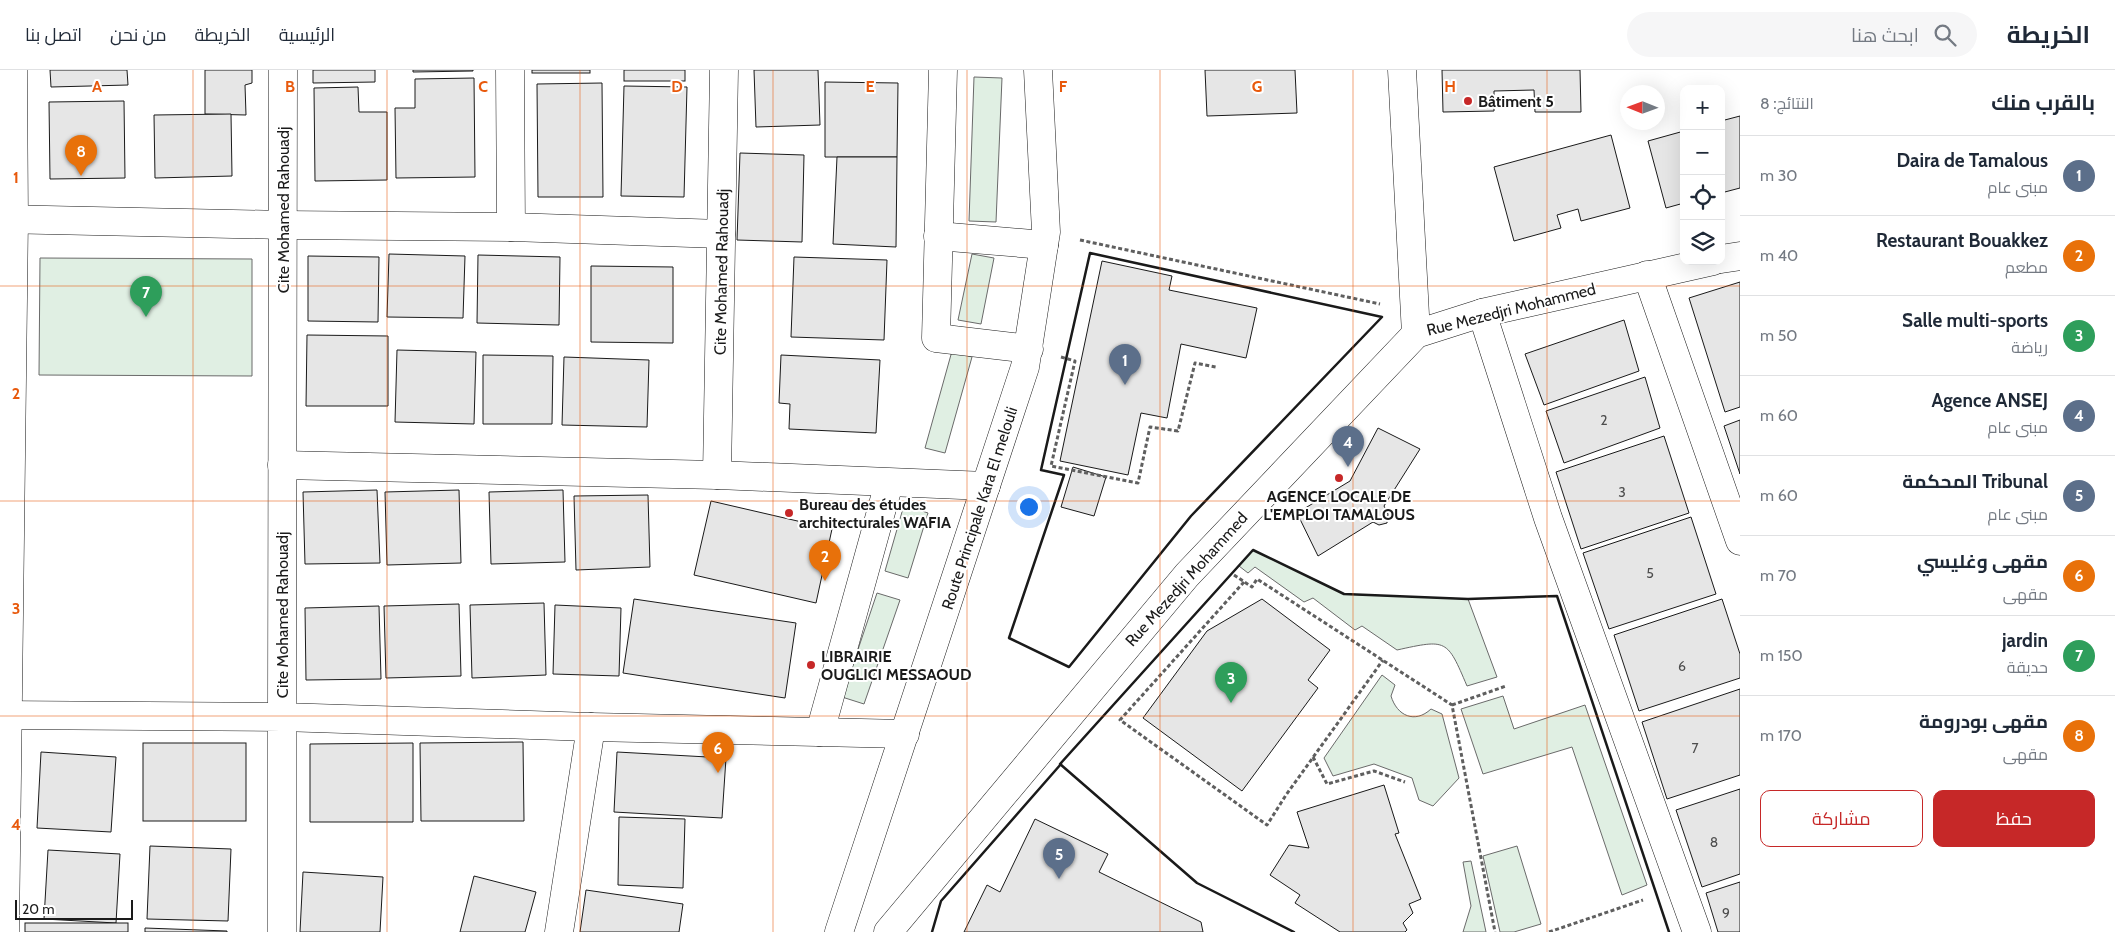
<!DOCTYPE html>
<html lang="ar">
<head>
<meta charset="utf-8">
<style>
	body { margin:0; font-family:Cabin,Cairo,sans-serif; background:#f6f6f7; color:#1f2937; direction:rtl }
	.controls { position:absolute; right:15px; top:15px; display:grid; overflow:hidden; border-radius:10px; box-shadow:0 5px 20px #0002 }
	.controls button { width:45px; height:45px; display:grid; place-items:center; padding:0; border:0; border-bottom:1px solid #e0e1e3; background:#fff; color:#1f2937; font:25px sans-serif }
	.compass { position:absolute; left:1620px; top:15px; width:45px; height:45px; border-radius:50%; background:#fff; box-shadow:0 5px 20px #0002; rotate:271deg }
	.scale { position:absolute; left:15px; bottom:12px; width:118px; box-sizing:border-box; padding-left:5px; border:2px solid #1a1a1a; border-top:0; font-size:14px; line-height:18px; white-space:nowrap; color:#1a1a1a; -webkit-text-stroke:4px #fff; paint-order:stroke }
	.you { position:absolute; left:1028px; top:436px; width:18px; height:18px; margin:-12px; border:4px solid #fff; border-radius:50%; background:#1a73e8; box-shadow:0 0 0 8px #1a73e833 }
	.badge { display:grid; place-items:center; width:32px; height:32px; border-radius:50%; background:#c62828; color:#fff; font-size:16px; font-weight:700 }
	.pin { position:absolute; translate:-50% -41px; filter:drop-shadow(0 1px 2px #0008) }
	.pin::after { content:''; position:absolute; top:26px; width:18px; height:15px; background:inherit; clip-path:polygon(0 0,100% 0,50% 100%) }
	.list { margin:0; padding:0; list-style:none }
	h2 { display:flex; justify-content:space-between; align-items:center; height:65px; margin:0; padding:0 20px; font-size:21px }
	h2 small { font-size:16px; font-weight:400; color:#747a83 }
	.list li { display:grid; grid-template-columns:32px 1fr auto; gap:15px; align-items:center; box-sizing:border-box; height:80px; padding:0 20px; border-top:1px solid #e0e1e3 }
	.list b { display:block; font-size:19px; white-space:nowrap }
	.list p { margin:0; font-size:16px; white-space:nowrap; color:#747a83 }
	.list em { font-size:16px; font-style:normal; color:#747a83 }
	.actions { display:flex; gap:10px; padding:15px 20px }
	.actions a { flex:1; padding:11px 0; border:1px solid #c62828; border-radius:10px; text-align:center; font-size:18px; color:#c62828 }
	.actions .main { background:#c62828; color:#fff }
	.icon { flex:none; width:28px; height:28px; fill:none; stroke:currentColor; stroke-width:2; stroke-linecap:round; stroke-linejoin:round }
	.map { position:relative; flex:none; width:1740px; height:862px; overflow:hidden; direction:ltr }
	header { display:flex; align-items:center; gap:30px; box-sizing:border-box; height:70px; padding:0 25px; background:#fff; border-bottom:1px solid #e0e1e3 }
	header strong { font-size:24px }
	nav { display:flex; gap:28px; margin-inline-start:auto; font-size:18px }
	.search { width:350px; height:45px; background:#f6f6f7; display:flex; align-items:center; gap:12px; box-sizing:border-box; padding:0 18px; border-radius:28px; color:#747a83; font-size:19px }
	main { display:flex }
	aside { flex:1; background:#fff }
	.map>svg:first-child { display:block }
	.green { fill:#e0efe3; stroke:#6a6a6a }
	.building { fill:#e6e6e6; stroke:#1a1a1a }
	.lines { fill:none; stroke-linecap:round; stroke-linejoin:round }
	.street-casing { stroke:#1a1a1a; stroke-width:29 }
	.secondary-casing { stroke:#1a1a1a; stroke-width:29 }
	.path { stroke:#5f5f5f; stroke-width:3; stroke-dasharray:4 2.5; stroke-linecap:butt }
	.street { stroke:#fff; stroke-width:28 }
	.secondary { stroke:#fff; stroke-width:28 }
	.wall { stroke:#1a1a1a; stroke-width:2.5 }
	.grid { fill:none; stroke:#e8590c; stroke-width:1; stroke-opacity:0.55 }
	.poi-dot { fill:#c62828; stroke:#fff; stroke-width:2 }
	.labels { text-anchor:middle; stroke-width:4; stroke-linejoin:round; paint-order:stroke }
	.number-label { font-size:14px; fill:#4d4d4d }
	.poi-label { font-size:16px; font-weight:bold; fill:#1a1a1a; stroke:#fff; text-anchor:start }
	.street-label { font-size:16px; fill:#1a1a1a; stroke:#fff }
	.grid-label { font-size:16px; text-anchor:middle; font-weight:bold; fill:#e8590c; stroke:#fff; stroke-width:4; stroke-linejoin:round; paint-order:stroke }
</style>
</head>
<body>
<header>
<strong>الخريطة</strong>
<div class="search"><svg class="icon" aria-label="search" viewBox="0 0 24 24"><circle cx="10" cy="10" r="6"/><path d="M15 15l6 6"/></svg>ابحث هنا</div>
<nav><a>الرئيسية</a><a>الخريطة</a><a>من نحن</a><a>اتصل بنا</a></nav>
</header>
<main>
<aside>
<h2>بالقرب منك<small>النتائج: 8</small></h2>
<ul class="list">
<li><span class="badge" style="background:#5c6f8a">1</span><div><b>Daira de Tamalous</b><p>مبنى عام</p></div><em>30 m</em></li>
<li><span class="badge" style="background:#e8710a">2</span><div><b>Restaurant Bouakkez</b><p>مطعم</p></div><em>40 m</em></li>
<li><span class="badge" style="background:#2e9e5b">3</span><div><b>Salle multi-sports</b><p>رياضة</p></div><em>50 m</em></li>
<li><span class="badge" style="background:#5c6f8a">4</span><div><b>Agence ANSEJ</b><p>مبنى عام</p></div><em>60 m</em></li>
<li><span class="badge" style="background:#5c6f8a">5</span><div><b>Tribunal المحكمة</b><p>مبنى عام</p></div><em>60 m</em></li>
<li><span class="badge" style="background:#e8710a">6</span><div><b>مقهى وغليسي</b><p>مقهى</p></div><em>70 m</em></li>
<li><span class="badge" style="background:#2e9e5b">7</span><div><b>jardin</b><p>حديقة</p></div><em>150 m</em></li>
<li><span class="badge" style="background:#e8710a">8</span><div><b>مقهى بودرومة</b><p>مقهى</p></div><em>170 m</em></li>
</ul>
<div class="actions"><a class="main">حفظ</a><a>مشاركة</a></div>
</aside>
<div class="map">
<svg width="1740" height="862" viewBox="0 0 1740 862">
	<rect width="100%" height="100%" fill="#fff"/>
	<g class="green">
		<path d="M974,7L1002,8L996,152L969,151Z"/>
		<path d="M972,184L994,188L981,254L958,250Z"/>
		<path d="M40,188L252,189V306L39,305Z"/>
		<path d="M952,281L972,287L945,383L925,378Z"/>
		<path d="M904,435L928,443L908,508L885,501Z"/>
		<path d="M1253,480L1344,524L1468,529L1497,607L1467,616C1447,569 1447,569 1397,580L1362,556L1355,560L1313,528L1304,532L1255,497L1248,503L1239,496Z"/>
		<path d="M877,523L900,530L864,634L842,627Z"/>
		<path d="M1382,605L1395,615L1391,626C1397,646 1415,654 1431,639L1442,644L1459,708L1433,736L1419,730L1412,708L1374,694L1333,706L1324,688Z"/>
		<path d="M1503,626L1514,659L1585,635L1647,815L1622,825L1572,677L1483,704L1461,639Z"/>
		<path d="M1517,776L1541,854L1514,862H1500L1483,786Z"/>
		<path d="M1471,791L1486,862H1463L1471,836L1463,792Z"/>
	</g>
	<g class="building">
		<path d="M50,0H127L128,15L51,17Z"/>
		<path d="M205,0H252V13L245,15L246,45L205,44Z"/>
		<path d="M313,0H375V12L313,13Z"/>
		<path d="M413,0H473V1L413,2Z"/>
		<rect x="532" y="0" width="58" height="3"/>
		<rect x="624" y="0" width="61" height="11"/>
		<path d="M754,0H818L820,55L756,57Z"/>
		<path d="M1205,0H1295L1297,43L1207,46Z"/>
		<path d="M1442,0H1580L1581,42H1535L1534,20L1494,21V41L1443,42Z"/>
		<path d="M474,8L475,107L396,108L395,38H415V9Z"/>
		<path d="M825,12L898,13L897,87H825Z"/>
		<path d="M602,13L603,127H538L537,14Z"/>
		<path d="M624,16L687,17L684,127L621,126Z"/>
		<path d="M358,17L359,42H387V110L315,111L314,18Z"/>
		<path d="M124,31L125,108L50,109L49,32Z"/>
		<path d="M231,44L232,106L155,108L154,45Z"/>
		<path d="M1740,46V118L1721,123V51Z"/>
		<path d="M1684,61V133L1666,138L1648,71Z"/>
		<path d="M1611,65L1630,138L1581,151L1578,139L1557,145L1561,158L1514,171L1494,97Z"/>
		<path d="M740,83L804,85L802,172L737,170Z"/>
		<path d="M837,87H897L896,177L833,174Z"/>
		<path d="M389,184L465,186L463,248L387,247Z"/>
		<path d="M478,185L560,187L559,255L477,253Z"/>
		<path d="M308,186L379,187L378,252L308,251Z"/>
		<path d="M794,187L887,190L884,270L791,267Z"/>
		<path d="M1102,191L1172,206L1169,220L1257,238L1246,288L1181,274L1167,348L1141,343L1128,405L1060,391Z"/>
		<path d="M591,196L673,197V273L591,272Z"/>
		<path d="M1740,212V337L1725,342L1689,228Z"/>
		<path d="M1624,250L1639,301L1544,335L1525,284Z"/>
		<path d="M307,265L388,266V336H306Z"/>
		<path d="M397,280L476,282L474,354L395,352Z"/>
		<path d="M483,285L553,286L552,354H483Z"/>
		<path d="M781,285L880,290L876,363L789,359L790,334L779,333Z"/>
		<path d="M564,287L649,290L647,357L562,355Z"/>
		<path d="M1645,307L1660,358L1564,393L1546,341Z"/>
		<path d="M1740,350V404L1724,356Z"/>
		<path d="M1378,358L1420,379L1384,436L1388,444L1387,453L1379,455L1373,452L1318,486L1297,443L1350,411Z"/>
		<path d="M1664,366L1689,443L1581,479L1556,402Z"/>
		<path d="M1073,397L1106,407L1094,446L1061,437Z"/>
		<path d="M377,420L380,493L305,494L303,422Z"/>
		<path d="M459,420L461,493L387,495L385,422Z"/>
		<path d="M563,420L565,492L491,494L489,422Z"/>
		<path d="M648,425L650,497L576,500L574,426Z"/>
		<path d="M711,431L832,459L816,533L694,505Z"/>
		<path d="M1691,447L1716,524L1609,559L1583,483Z"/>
		<path d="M634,529L796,553L785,628L623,603Z"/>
		<path d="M1262,529L1330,580L1308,610L1318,618L1242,721L1143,648L1207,561Z"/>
		<path d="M1722,529L1740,584V608L1639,641L1614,565Z"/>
		<path d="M544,533L546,605L472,608L470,535Z"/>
		<path d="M459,534L461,606L386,608L384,536Z"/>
		<path d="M555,535L621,538L619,606L553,604Z"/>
		<path d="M379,536L381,609L306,610L305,538Z"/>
		<path d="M1740,619V705L1667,729L1642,652Z"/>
		<path d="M523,672L524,751H421L420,673Z"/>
		<rect x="143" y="673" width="103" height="78"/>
		<path d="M413,673V752H310V674Z"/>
		<path d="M41,682L116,687L111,762L37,758Z"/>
		<path d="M617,682L726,688L722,748L614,742Z"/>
		<path d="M1384,715L1399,763L1395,764L1421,829L1409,834L1413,843L1403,853L1407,860L1405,862H1340L1295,833L1300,825L1270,805L1289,775L1309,778L1297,742Z"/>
		<path d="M1740,719V804L1702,817L1676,740Z"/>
		<path d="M619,747L685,749L683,818L618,815Z"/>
		<path d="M1035,749L1108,784L1099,802L1201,852L1203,862H964L987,815L1000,822Z"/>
		<path d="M150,776L231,779L228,851L147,849Z"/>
		<path d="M48,780L120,784L116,853L44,849Z"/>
		<path d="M303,802L383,807L380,862H300Z"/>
		<path d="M474,806L536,822L525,862H460Z"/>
		<path d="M1740,812V862H1718L1706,823Z"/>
		<path d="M586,820L683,834L679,862H580Z"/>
		<rect x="25" y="853" width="103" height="9"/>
		<path d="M145,858L227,861V862H145Z"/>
	</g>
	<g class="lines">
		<defs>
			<g id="street">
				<path d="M283,0L282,647L591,657L905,664"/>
				<path d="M510,0L511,157"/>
				<path d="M943,0L936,268L1029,279"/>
				<path d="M1402,0L1416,264"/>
				<path d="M0,149L284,155L511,157L721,164"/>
				<path d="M938,166L1044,175"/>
				<path d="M1721,189L1740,186"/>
				<path d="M1647,205L1740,471"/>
				<path d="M1482,243L1548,448L1697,862"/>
				<path d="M282,395L717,405L986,416"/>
				<path d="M717,405L724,0"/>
				<path d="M0,645L282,647V862"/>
				<path d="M820,662L889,413"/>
				<path d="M5,862L14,149L13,0"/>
				<path d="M559,862L591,657"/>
				<path d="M888,862L1187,505L1416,264L1482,243L1713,191"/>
			</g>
			<path id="secondary" d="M839,862L1025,297L1046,162L1038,0"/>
		</defs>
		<use href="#street" class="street-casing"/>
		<use href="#secondary" class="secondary-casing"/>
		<g class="path">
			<path d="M1080,170L1380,234"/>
			<path d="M1061,287L1075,291L1051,396L1138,413L1150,357L1178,361L1195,293L1216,297"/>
			<path d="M1234,505L1252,517L1257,509L1452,635L1495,862"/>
			<path d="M1244,512L1120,650L1267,755L1286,725L1383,590"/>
			<path d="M1452,635L1506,616"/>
			<path d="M1313,687L1327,714L1374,701L1405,712"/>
			<path d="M1549,862L1643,830"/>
		</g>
		<use href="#street" class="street"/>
		<use href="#secondary" class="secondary"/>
		<g class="wall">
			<path d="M1090,183L1382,247L1191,446L1069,597L1009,568L1064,405L1041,400Z"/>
			<path d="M932,862L941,831L1061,694"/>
			<path d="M1294,862L1197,813L1060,694L1253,480L1344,524L1468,529L1557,526L1669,862"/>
		</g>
	</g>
	<path class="grid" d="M193,0V862M387,0V862M580,0V862M773,0V862M967,0V862M1160,0V862M1353,0V862M1547,0V862M0,216H1740M0,431H1740M0,646H1740"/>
	<g class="poi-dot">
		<circle cx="1468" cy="31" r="5"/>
		<circle cx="1339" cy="408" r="5"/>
		<circle cx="789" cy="443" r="5"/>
		<circle cx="811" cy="595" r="5"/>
	</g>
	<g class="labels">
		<g class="number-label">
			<text x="1604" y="355">2</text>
			<text x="1622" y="427">3</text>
			<text x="1650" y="508">5</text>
			<text x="1682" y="601">6</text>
			<text x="1695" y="683">7</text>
			<text x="1714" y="777">8</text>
			<text x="1726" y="848">9</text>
		</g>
		<g class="poi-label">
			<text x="1478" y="37">Bâtiment 5</text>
			<text x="1339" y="432" text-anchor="middle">AGENCE LOCALE DE<tspan x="1339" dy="18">L'EMPLOI TAMALOUS</tspan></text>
			<text x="799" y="440">Bureau des études<tspan x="799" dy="18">architecturales WAFIA</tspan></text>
			<text x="821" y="592">LIBRAIRIE<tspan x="821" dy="18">OUGLICI MESSAOUD</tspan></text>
		</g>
		<g class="street-label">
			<text transform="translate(283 140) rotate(-90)" y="6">Cite Mohamed Rahouadj</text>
			<text transform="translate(721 202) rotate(-89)" y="6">Cite Mohamed Rahouadj</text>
			<text transform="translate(1511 239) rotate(-14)" y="6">Rue Mezedjri Mohammed</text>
			<text transform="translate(979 438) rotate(-72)" y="6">Route Principale Kara El melouli</text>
			<text transform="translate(1186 509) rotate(-48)" y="6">Rue Mezedjri Mohammed</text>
			<text transform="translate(282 545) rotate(-90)" y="6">Cite Mohamed Rahouadj</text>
		</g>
	</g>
	<g class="grid-label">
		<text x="97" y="22">A</text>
		<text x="290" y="22">B</text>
		<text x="483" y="22">C</text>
		<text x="677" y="22">D</text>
		<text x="870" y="22">E</text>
		<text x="1063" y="22">F</text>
		<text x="1257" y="22">G</text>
		<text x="1450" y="22">H</text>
		<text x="16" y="113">1</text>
		<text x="16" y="329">2</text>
		<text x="16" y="544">3</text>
		<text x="16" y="760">4</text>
	</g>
</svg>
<div class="controls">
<button>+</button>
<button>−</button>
<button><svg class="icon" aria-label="locate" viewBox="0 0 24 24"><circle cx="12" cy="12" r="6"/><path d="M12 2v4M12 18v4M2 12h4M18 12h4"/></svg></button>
<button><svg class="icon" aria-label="layers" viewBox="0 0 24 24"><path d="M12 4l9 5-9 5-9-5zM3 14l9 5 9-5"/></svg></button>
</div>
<svg class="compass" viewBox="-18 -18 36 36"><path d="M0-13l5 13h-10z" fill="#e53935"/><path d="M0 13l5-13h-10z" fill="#747a83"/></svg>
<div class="scale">20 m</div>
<div class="you"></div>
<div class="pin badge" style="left:1125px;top:315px;background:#5c6f8a">1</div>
<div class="pin badge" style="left:825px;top:511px;background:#e8710a">2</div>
<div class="pin badge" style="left:1231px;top:633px;background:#2e9e5b">3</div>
<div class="pin badge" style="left:1348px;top:397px;background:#5c6f8a">4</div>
<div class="pin badge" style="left:1059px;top:809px;background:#5c6f8a">5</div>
<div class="pin badge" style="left:718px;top:703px;background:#e8710a">6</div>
<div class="pin badge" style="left:146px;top:247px;background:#2e9e5b">7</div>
<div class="pin badge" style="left:81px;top:106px;background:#e8710a">8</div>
</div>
</main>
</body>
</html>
